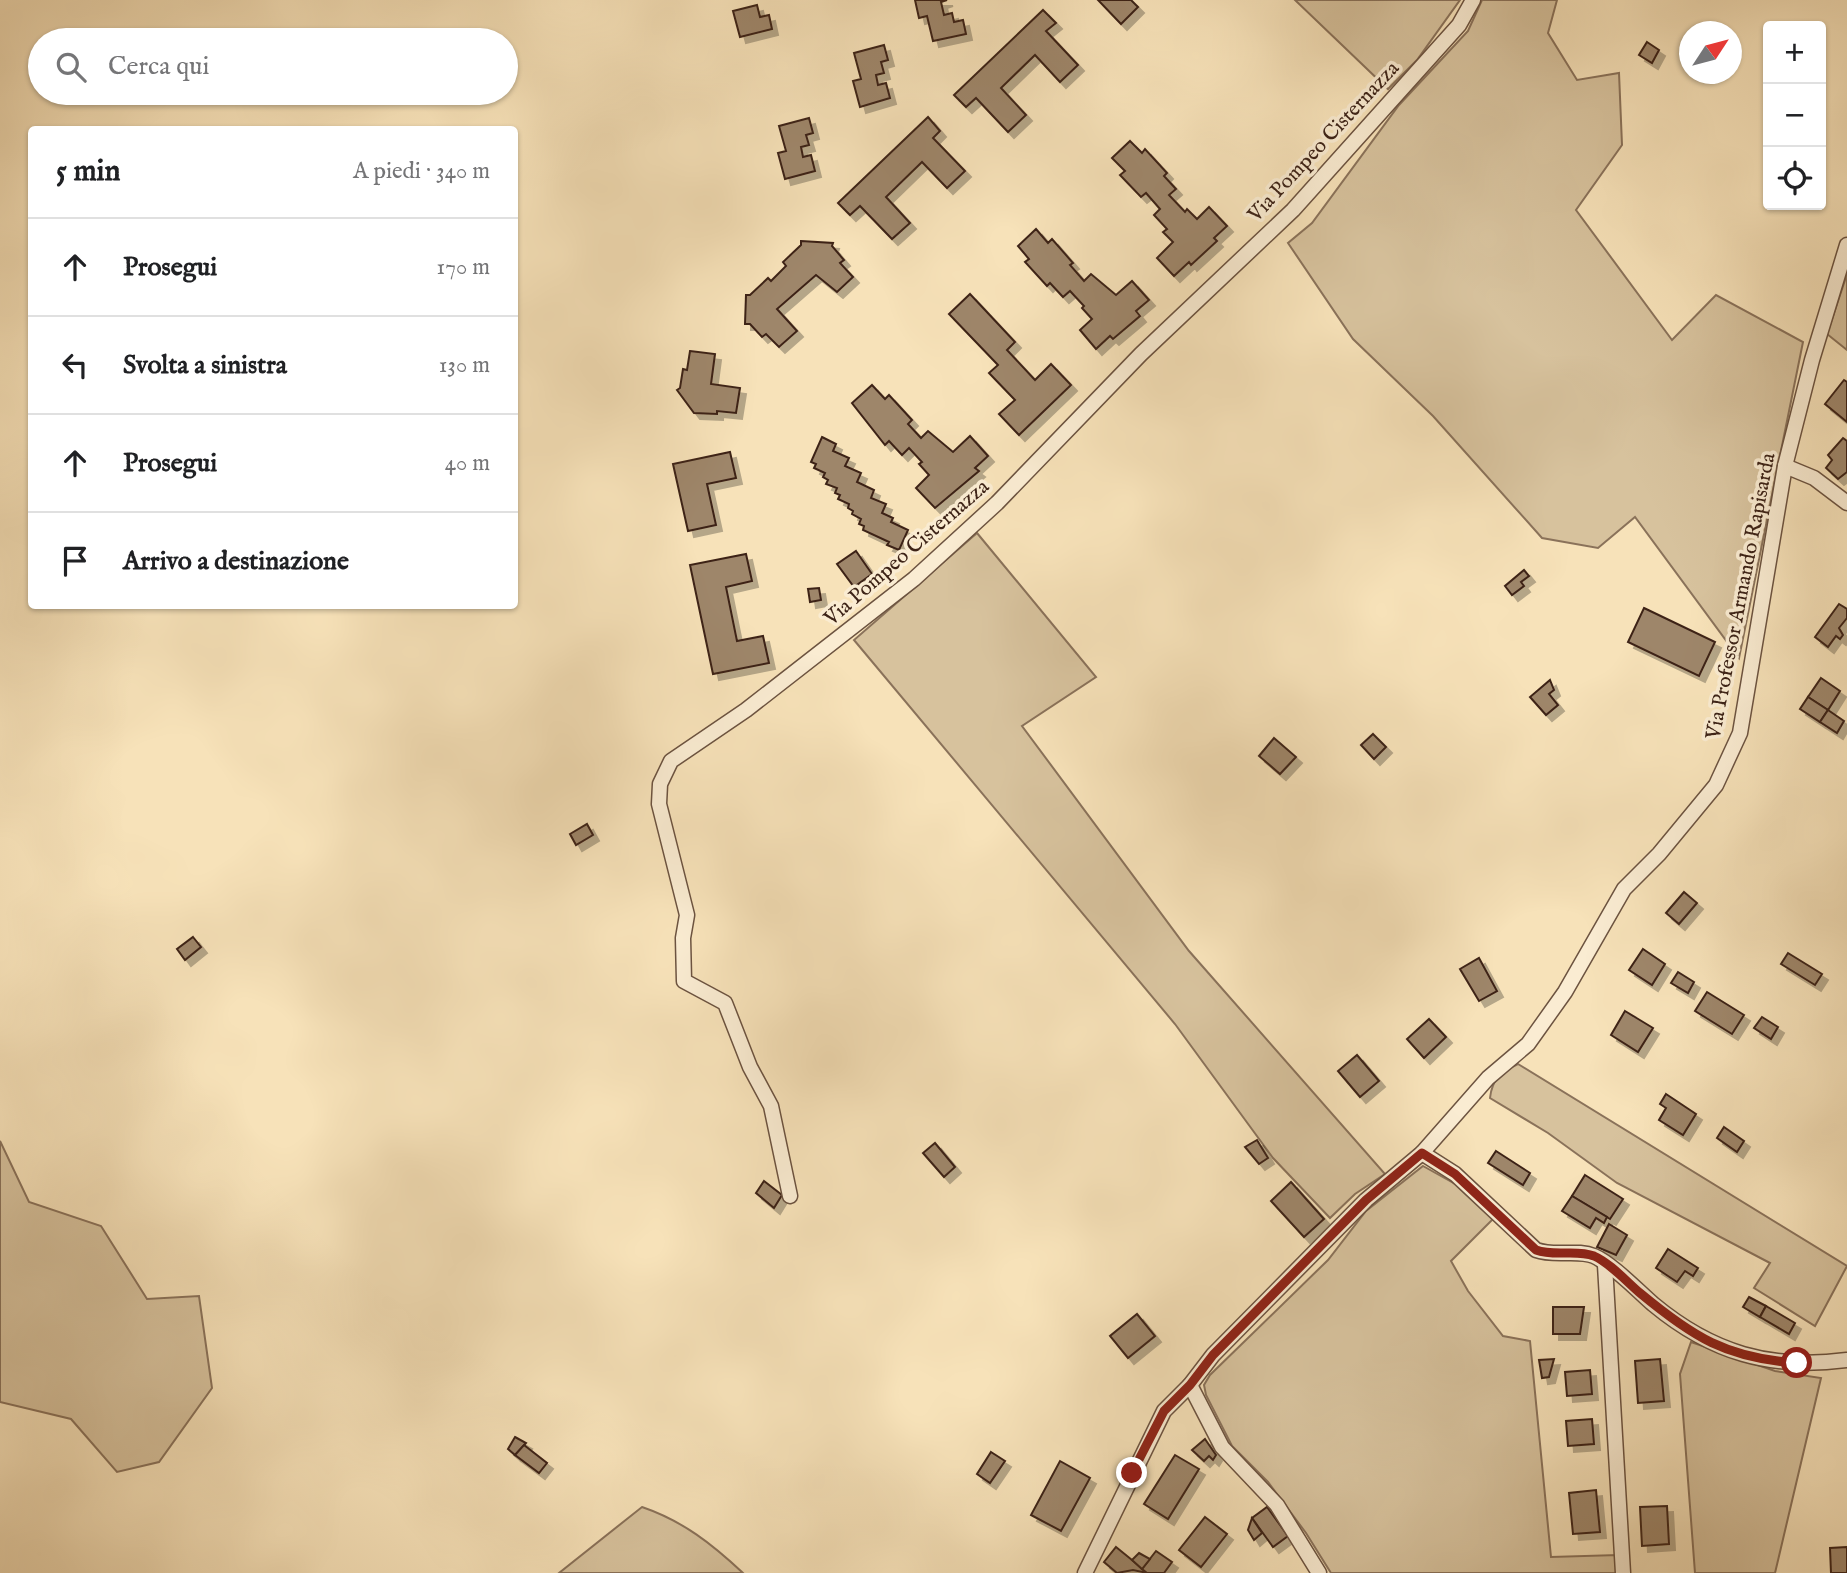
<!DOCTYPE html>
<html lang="it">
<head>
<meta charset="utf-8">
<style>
	body { margin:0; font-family:"IM FELL English",serif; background:#f6f6f6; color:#202124 }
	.controls { position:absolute; right:21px; top:21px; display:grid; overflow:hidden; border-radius:7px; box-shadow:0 2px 5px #0004 }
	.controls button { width:63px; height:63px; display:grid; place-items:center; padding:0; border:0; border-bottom:2px solid #e0e0e0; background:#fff; color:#202124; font:35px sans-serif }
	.compass { position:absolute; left:1679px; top:21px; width:63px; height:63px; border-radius:50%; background:#fff; box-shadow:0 2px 5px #0004; rotate:54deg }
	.stop { position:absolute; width:21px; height:21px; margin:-16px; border:5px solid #8f2418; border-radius:50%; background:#fff }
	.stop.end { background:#8f2418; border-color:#fff; box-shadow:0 2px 7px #0008 }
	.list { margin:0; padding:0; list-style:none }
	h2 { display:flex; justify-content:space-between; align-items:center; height:91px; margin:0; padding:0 28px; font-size:30px }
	h2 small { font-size:23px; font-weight:400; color:#757577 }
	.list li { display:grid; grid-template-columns:46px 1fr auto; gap:21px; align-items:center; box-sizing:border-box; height:98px; padding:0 28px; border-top:2px solid #e0e0e0 }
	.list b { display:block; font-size:26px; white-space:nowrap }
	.list em { font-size:23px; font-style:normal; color:#757577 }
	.icon { flex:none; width:38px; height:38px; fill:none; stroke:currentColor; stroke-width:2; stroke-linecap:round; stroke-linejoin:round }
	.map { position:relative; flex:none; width:1847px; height:1573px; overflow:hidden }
	.search { position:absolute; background:#fff; box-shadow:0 2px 5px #0004; left:28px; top:28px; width:490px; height:77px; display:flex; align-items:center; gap:18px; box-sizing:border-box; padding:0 24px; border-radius:38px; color:#757577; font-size:26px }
	.panel { position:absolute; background:#fff; box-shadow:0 2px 5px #0004; left:28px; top:126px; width:490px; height:483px; border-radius:7px }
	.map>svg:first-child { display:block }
	.green { fill:#d7c29d; stroke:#8a725a; stroke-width:2 }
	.building { fill:#9e866b; stroke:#3d2317; stroke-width:2; filter:url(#shadow) }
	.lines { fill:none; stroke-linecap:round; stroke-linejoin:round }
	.minor-casing { stroke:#6c5340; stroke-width:17 }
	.minor { stroke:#faecd2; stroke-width:14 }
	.route { stroke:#8f2418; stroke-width:9 }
	.labels { text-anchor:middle; stroke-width:7; stroke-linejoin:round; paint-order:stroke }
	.street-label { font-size:21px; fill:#3d2317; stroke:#faecd2 }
</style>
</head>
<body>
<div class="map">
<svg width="1847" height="1573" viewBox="0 0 1847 1573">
	<defs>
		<filter id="shadow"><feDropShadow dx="6" dy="6" stdDeviation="0" flood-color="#0004"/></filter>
	</defs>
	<rect width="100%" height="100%" fill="#f7e2b9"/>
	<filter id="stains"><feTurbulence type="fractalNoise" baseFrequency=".00286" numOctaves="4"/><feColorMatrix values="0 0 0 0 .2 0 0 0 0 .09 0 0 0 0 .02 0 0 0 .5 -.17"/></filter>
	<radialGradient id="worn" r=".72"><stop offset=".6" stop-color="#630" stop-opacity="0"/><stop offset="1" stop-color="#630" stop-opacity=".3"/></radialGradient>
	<g class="green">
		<path d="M1295,0H1460L1417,60L1388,89Z"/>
		<path d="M1482,0H1557L1548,33L1577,80L1619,73L1622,145L1576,210L1672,340L1716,295L1803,342L1739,658L1635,517L1598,548L1542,538L1433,416L1353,339L1288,243L1312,223L1399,105L1468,31Z"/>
		<path d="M1847,274V350L1827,334Z"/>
		<path d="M977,533L1096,677L1022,726L1189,951L1385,1174L1355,1194L1330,1218L1273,1158L1175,1024L854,640Z"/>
		<path d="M1518,1064L1847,1266L1815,1326L1754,1288L1770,1263L1617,1183L1548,1133L1490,1098C1492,1079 1501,1072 1518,1064Z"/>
		<path d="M0,1141L29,1202L101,1226L147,1299L199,1296L212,1388L159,1462L117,1472L71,1419L0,1402Z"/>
		<path d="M1423,1166L1457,1185L1493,1219L1451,1261L1468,1291L1503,1336L1530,1341L1551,1557L1618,1555L1619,1573H1331L1306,1533L1268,1482L1232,1446L1206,1395L1204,1385L1210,1375L1328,1260L1366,1211Z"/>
		<path d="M1691,1342L1775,1371L1821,1378L1775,1573H1695L1680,1374Z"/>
		<path d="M642,1507C683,1521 712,1544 743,1573H559Z"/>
	</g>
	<g class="building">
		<path d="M915,0H947L941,2L944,15L952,13L954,22L963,20L966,34L933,41L927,16L919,18Z"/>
		<path d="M1098,0H1131L1138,7L1121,24Z"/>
		<path d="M757,5L760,17L769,15L772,29L740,37L733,11Z"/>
		<path d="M1043,10L1056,23L1046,31L1078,65L1060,82L1035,55L1001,88L1026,115L1008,132L976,98L966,107L954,95Z"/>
		<path d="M1647,42L1659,50L1652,63L1639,55Z"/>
		<path d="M884,45L888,60L881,62L884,73L876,75L878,85L886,83L890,98L860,107L853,81L861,79L854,53Z"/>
		<path d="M928,117L940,131L933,138L965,171L947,188L922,162L886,197L910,223L892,239L860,206L850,215L838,203Z"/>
		<path d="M809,118L813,133L806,135L809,145L801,147L803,157L811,155L815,171L785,179L778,153L786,151L779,126Z"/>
		<path d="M1130,141L1142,153L1145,149L1167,173L1164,176L1176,189L1169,195L1185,212L1187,209L1197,219L1209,207L1227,226L1214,238L1217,241L1191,265L1189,262L1174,276L1157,258L1173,242L1163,232L1167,229L1154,215L1160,209L1146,193L1141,197L1120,175L1125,171L1112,158Z"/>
		<path d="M1036,229L1048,243L1052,239L1073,263L1070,265L1084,281L1091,274L1116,295L1132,281L1149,300L1136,311L1140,316L1113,339L1110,336L1096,349L1080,330L1092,319L1082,308L1084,306L1070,291L1063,297L1050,283L1047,286L1025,262L1029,259L1018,246Z"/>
		<path d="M801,241L833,243L832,246L844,260L840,263L853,277L837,292L816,275L777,309L797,331L779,347L766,334L762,337L750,324H745L746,295H750L768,278L771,281L786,266L783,262L801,245Z"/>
		<path d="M970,294L1015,342L1007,350L1035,380L1051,364L1071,385L1019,435L999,414L1015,400L989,373L998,365L949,314Z"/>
		<path d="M690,351L715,354L711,384L740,388L736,413L717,411V414L694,413L677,390L680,388L683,369L687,370Z"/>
		<path d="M1844,380L1847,382V422L1825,404Z"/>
		<path d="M872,385L885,399L889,395L912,420L908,424L921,438L928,431L953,452L970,436L988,456L975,468L979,471L935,508L916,488L929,475L919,464L922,462L909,448L902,455L889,441L885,445L852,403Z"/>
		<path d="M822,437L836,444L833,451L849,458L845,466L861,473L857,482L874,490L871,498L886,504L882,513L893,518L891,522L908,530L899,550L887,545L889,542L863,530L864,526L859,524L861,519L852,514L853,511L848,508L849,504L838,499L840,495L835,493L837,488L826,484L828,480L823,477L825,473L814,468L816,464L811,462Z"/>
		<path d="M1843,438L1847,441V472L1838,479L1826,468L1832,460L1828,455Z"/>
		<path d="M730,452L736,478L707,484L716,525L688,531L673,464Z"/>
		<path d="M856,551L872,574L854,587L837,564Z"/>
		<path d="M746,554L752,581L726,587L737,641L763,636L769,663L713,674L690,565Z"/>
		<path d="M1524,570L1529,576L1521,582L1524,586L1512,595L1505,586Z"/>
		<path d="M819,588L821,600L810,602L808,589Z"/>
		<path d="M1839,604L1847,609V618L1839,628L1843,635L1840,639L1836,636L1828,647L1815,637Z"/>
		<path d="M1644,608L1715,642L1699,676L1628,642Z"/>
		<path d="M1821,678L1840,691L1828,710L1808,697Z"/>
		<path d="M1550,680L1554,690L1549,694L1558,705L1546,715L1530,697Z"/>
		<path d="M1808,697L1828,710L1820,722L1800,709Z"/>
		<path d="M1828,710L1844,721L1837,733L1820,722Z"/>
		<path d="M1373,734L1386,747L1374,759L1361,745Z"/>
		<path d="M1274,738L1296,757L1280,774L1259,756Z"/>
		<path d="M587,824L593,835L576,845L570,834Z"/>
		<path d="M1684,892L1697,903L1679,924L1666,913Z"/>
		<path d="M193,937L201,947L185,960L177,949Z"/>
		<path d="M1643,949L1665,964L1652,985L1629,970Z"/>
		<path d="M1788,953L1822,974L1815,985L1781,964Z"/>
		<path d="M1479,958L1497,991L1479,1001L1460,969Z"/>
		<path d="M1678,972L1694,982L1688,993L1671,983Z"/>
		<path d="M1707,992L1744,1015L1732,1034L1695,1011Z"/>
		<path d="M1625,1011L1653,1028L1638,1052L1611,1035Z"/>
		<path d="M1762,1017L1778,1027L1771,1039L1754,1028Z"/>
		<path d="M1429,1019L1446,1037L1424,1058L1407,1039Z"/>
		<path d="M1357,1055L1379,1081L1360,1097L1338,1071Z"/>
		<path d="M1666,1094L1696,1114L1683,1135L1659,1120L1666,1108L1660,1104Z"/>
		<path d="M1724,1127L1744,1141L1737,1152L1717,1138Z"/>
		<path d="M1257,1140L1268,1158L1259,1164L1245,1147Z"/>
		<path d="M935,1143L955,1167L944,1177L923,1153Z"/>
		<path d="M1496,1151L1530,1173L1523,1185L1488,1163Z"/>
		<path d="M1585,1175L1623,1199L1610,1219L1572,1196Z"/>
		<path d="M764,1181L782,1195L774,1208L756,1193Z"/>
		<path d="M1291,1182L1324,1219L1304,1237L1271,1201Z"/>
		<path d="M1572,1196L1607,1217L1604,1223L1596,1218L1590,1228L1562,1211Z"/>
		<path d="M1609,1224L1627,1235L1616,1255L1597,1247Z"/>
		<path d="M1668,1249L1698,1268L1693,1276L1685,1271L1677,1282L1656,1268Z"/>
		<path d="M1749,1297L1766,1306L1760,1317L1743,1307Z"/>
		<path d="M1766,1306L1795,1323L1789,1334L1760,1317Z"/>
		<path d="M1553,1307H1584L1580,1334H1553Z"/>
		<path d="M1137,1314L1155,1336L1128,1358L1110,1336Z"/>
		<path d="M1554,1359L1549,1377L1542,1378L1539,1360Z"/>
		<path d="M1660,1359L1664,1401L1638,1403L1635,1361Z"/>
		<path d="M1590,1370L1592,1394L1567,1396L1565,1372Z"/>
		<path d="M1592,1419L1594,1444L1568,1446L1566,1421Z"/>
		<path d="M515,1437L526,1443L515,1455L508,1449Z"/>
		<path d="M1205,1439L1216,1455L1213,1460L1209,1456L1204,1461L1192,1450Z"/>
		<path d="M524,1445L547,1463L539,1473L515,1455Z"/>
		<path d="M991,1452L1005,1461L990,1483L977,1474Z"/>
		<path d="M1175,1455L1199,1469L1168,1519L1144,1504Z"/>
		<path d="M1060,1461L1090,1478L1061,1531L1031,1515Z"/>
		<path d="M1596,1490L1600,1532L1573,1534L1569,1493Z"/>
		<path d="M1667,1506L1669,1544L1642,1546L1640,1507Z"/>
		<path d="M1267,1507L1288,1536L1273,1547L1252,1518Z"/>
		<path d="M1205,1517L1227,1534L1201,1567L1179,1550Z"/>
		<path d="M1252,1518L1262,1533L1254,1540L1248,1530Z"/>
		<path d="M1116,1547L1132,1560L1147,1573L1133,1570L1117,1573L1104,1562Z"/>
		<path d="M1847,1547V1573H1831L1830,1548Z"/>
		<path d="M1156,1551L1172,1562L1164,1573H1147L1142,1569Z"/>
		<path d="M1139,1553L1150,1559L1142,1569L1132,1560Z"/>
	</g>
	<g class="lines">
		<defs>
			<g id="minor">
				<path d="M1785,466L1814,478L1847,503"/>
				<path d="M1422,1153L1455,1174L1536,1250C1555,1257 1577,1249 1594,1256C1612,1264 1637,1290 1653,1304C1712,1353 1770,1370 1847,1360"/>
				<path d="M790,1196L771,1106L750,1067L725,1003L684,981L683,938L687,915L659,804L660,784L671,761L746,710L914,579L997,503L1141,354L1293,210L1459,25L1473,0"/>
				<path d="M1605,1265L1623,1573"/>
				<path d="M1190,1385L1222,1447L1277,1505L1319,1573"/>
				<path d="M1085,1573L1164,1411L1190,1385L1213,1355L1366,1200L1422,1153L1488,1078L1528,1044L1565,992L1624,889L1659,854L1716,785L1740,733L1785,466L1812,360L1847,245"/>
			</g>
		</defs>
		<use href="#minor" class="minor-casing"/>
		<use href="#minor" class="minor"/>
	</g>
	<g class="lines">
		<path class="route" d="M1132,1473L1164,1411L1190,1385L1213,1355L1366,1200L1422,1153L1455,1174L1536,1250C1555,1257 1576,1249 1594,1256C1610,1263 1627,1282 1640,1293C1693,1337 1726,1358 1797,1363"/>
	</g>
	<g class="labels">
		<g class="street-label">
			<text transform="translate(1323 141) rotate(-47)" y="7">Via Pompeo Cisternazza</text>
			<text transform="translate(906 552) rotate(-41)" y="7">Via Pompeo Cisternazza</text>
			<text transform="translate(1740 596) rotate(-79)" y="7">Via Professor Armando Rapisarda</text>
		</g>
	</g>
	<rect width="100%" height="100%" filter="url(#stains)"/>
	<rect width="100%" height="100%" fill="url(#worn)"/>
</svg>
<div class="controls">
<button>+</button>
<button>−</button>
<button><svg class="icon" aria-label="locate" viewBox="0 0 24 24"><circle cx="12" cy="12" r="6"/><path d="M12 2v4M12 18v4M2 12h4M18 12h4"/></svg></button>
</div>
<svg class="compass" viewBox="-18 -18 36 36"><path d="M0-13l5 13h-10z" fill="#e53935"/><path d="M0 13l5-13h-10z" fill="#757577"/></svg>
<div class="stop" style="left:1797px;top:1363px"></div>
<div class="stop end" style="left:1132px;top:1473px"></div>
<div class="search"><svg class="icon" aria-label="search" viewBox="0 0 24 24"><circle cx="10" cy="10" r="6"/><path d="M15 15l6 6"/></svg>Cerca qui</div>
<section class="panel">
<h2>5 min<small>A piedi · 340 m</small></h2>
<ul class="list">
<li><svg class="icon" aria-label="ahead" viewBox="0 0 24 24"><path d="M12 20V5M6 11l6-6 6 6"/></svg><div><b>Prosegui</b></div><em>170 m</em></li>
<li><svg class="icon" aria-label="left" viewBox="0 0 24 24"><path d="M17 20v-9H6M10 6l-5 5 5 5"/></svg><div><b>Svolta a sinistra</b></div><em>130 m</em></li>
<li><svg class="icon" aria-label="ahead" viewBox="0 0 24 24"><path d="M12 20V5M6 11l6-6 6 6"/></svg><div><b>Prosegui</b></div><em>40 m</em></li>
<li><svg class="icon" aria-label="arrive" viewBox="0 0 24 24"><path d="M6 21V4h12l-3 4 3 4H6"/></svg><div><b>Arrivo a destinazione</b></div></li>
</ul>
</section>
</div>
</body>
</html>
